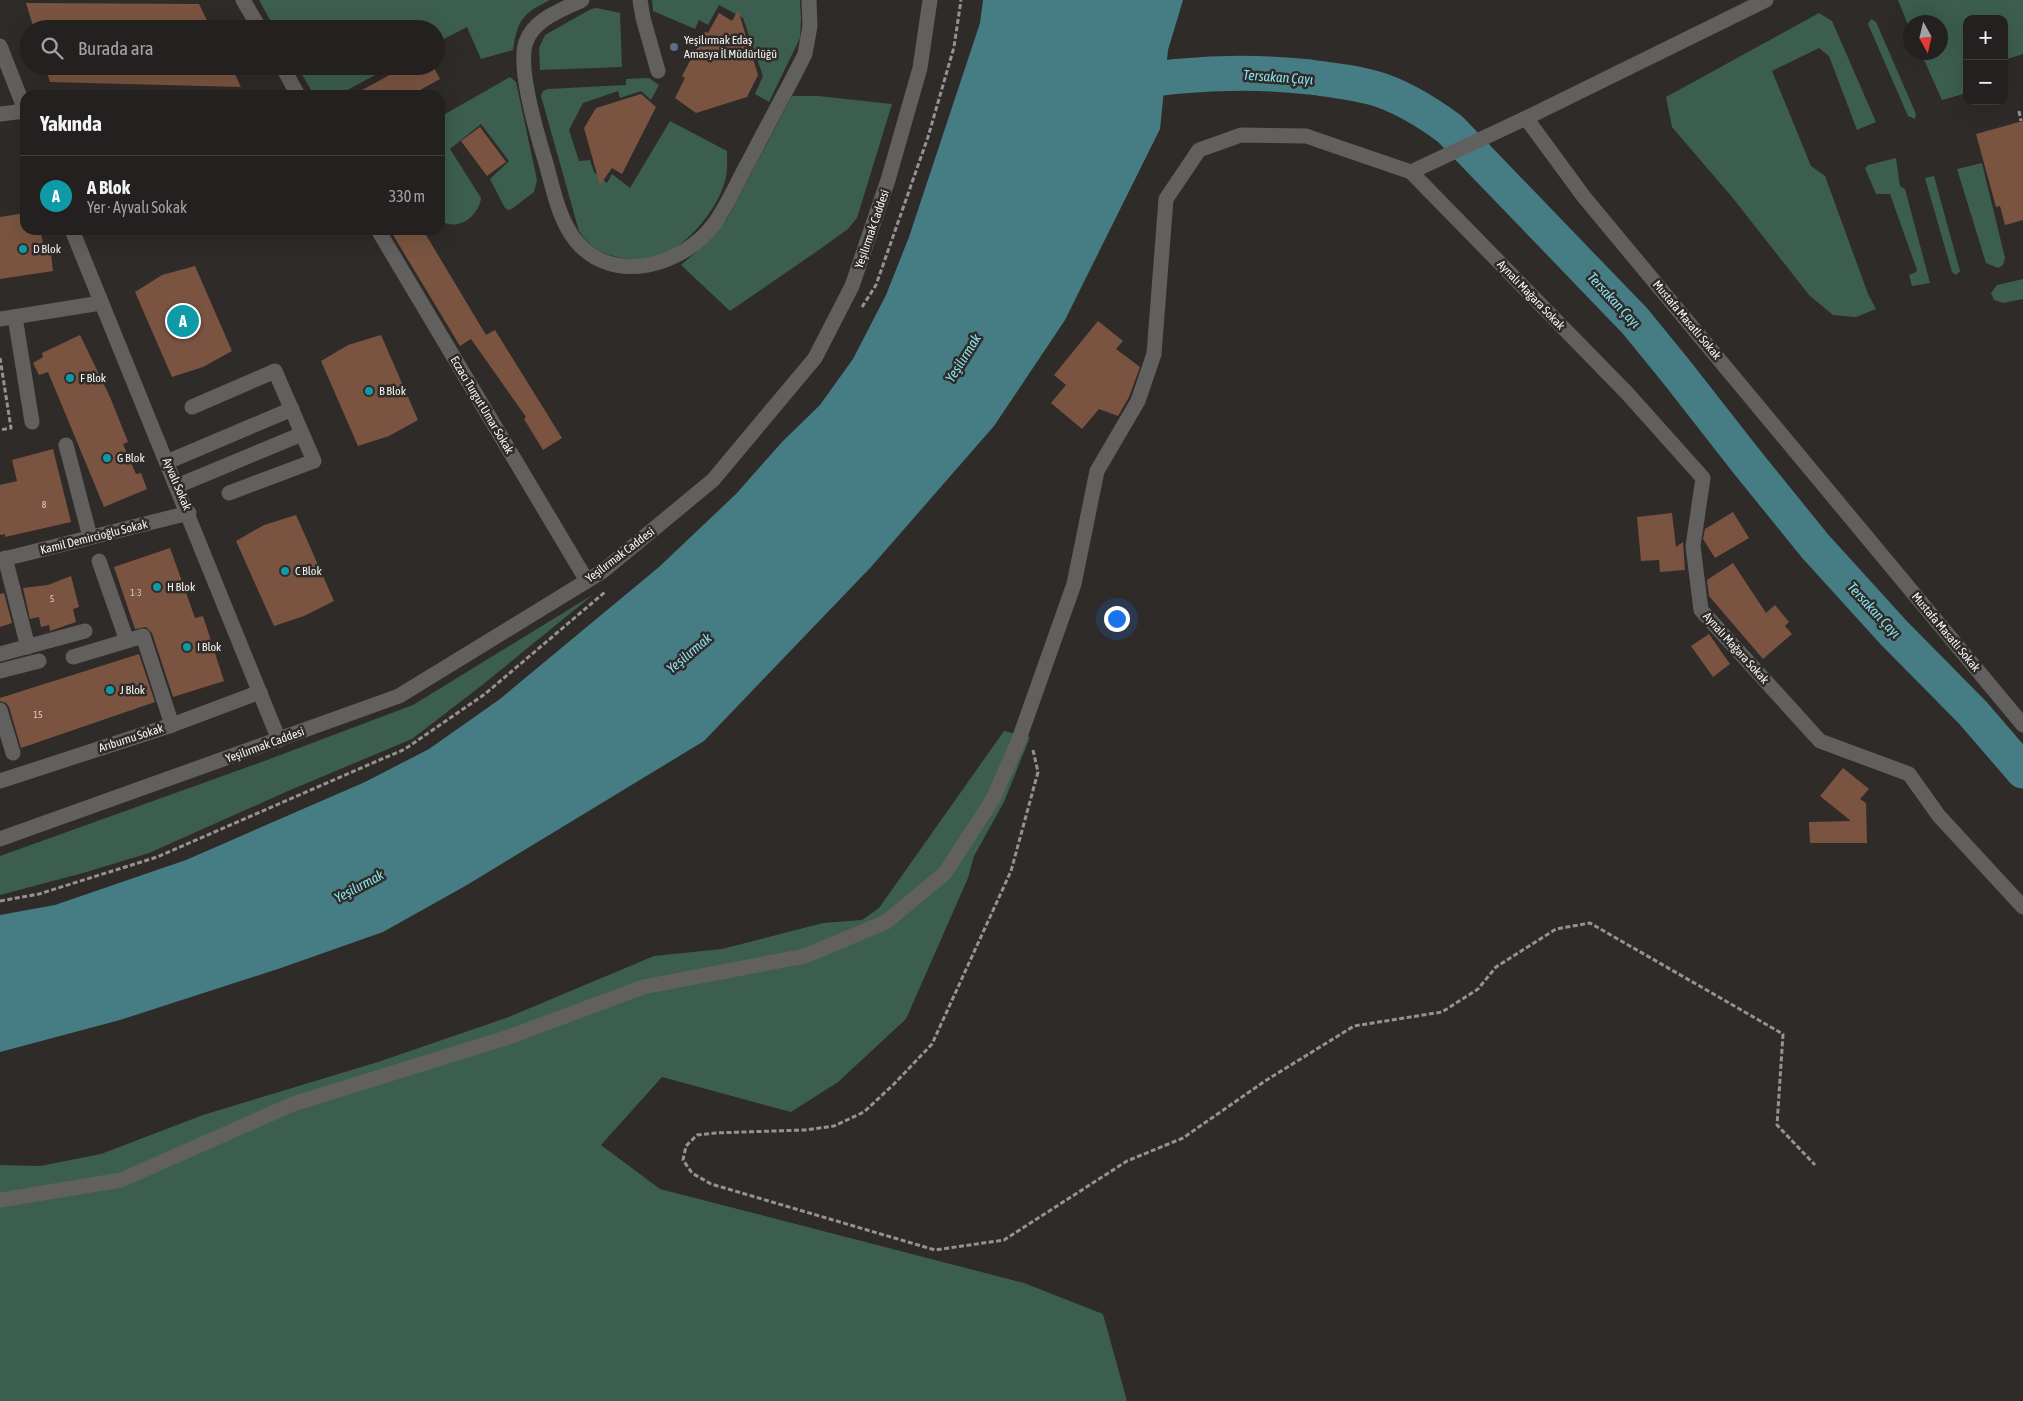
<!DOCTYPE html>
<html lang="tr">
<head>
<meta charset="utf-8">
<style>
	body { margin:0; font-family:"Asap Condensed",sans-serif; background:#2b2828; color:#f1f3f6 }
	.controls { position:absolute; right:15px; top:15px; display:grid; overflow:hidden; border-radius:10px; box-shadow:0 5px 20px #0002 }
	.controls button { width:45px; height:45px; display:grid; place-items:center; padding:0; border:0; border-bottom:1px solid #403e3d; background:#23201f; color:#f1f3f6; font:25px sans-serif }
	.compass { position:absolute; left:1903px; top:15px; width:45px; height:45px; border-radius:50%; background:#23201f; box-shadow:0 5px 20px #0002; rotate:172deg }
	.you { position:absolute; left:1116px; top:618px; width:18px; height:18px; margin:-12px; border:4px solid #fff; border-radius:50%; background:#1a73e8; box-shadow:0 0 0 8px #1a73e833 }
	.badge { display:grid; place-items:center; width:32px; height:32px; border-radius:50%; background:#ea580c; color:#fff; font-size:16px; font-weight:700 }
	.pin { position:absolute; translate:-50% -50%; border:2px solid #fff; box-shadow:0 1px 5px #0006 }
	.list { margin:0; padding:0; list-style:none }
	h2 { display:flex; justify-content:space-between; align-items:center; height:65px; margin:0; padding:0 20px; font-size:21px }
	h2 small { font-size:16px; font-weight:400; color:#a3a3a4 }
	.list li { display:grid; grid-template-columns:32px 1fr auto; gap:15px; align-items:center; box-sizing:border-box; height:80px; padding:0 20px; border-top:1px solid #403e3d }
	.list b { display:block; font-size:19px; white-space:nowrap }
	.list p { margin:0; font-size:16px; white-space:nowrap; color:#a3a3a4 }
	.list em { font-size:16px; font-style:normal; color:#a3a3a4 }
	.icon { flex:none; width:28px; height:28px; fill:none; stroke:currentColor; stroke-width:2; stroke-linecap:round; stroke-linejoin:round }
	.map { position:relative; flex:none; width:2023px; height:1401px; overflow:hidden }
	.search { position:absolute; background:#23201f; box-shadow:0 5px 20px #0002; left:20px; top:20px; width:425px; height:55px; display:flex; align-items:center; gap:12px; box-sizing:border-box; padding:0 18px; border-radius:28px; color:#a3a3a4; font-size:19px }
	.panel { position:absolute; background:#23201f; box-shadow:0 5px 20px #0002; left:20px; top:90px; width:425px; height:145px; border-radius:15px }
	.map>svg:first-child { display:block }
	.green { fill:#3c5e4f }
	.water { fill:#467c83 }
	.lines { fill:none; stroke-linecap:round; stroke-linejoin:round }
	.river { stroke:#467c83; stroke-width:35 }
	.building { fill:#7a5441 }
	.path { stroke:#959290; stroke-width:3; stroke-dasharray:5 2.5; stroke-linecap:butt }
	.minor { stroke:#62605f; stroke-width:15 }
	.service-dot { fill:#5c6f8a; stroke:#2f2b29; stroke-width:2 }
	.culture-dot { fill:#0f9aa8; stroke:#2f2b29; stroke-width:2 }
	.labels { text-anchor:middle; stroke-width:5; stroke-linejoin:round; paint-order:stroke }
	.number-label { font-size:10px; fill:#d7ccc6 }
	.poi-label { font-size:12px; fill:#f6f4f2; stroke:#2f2b29; text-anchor:start }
	.street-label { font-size:12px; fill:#f6f4f2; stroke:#2f2b29 }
	.water-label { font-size:14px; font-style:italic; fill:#89e3f0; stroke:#2f2b29 }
</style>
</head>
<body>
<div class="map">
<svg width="2023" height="1401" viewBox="0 0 2023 1401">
	<rect width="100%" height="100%" fill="#2f2b29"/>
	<g class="green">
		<path d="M259,0H550C522,14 518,19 513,50L481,59L467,27L436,43V29H275Z"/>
		<path d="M652,0H800L801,19L800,38L769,102L755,94L763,76L743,18L719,5L708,25L699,20L695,29L653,11Z"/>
		<path d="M1898,0H2023V54L2004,60V19H1967V93L1942,100L1921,53L1940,52V22H1910V30Z"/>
		<path d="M597,8L620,13L622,67L540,70L539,48L545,35L591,9Z"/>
		<path d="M1819,13L1832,21L1876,122L1857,130L1829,56L1819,48L1772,71L1811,166L1825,176L1868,294L1876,309L1856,317L1833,315L1809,295L1732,197L1672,127L1666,97Z"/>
		<path d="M1871,19L1876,22L1916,114L1915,119L1908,116L1868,24Z"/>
		<path d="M297,66H392L338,95H314Z"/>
		<path d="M510,77L516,82L537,180L534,192L513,208L509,210L505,208L490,179L509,161L481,124L450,149L481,198C479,216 457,233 440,220V117Z"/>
		<path d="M649,78L659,85L651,100L641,91L620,98L618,91L583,103L569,130L579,161L590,160L594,172L607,183L612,174L630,188L670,121L727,151C727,161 728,171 725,181C717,210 686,248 657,257C646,260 634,260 623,258C603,255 590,248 579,231L541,96L543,91L548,89L626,85V79Z"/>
		<path d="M792,96H818L892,104L857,218L848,229L816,252L730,311L681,265L702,247L727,219Z"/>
		<path d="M1896,158L1900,186L1905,189L1930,283L1912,286L1909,275L1916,272L1917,270L1890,194H1876L1865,168L1868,165Z"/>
		<path d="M1982,163L2005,258L2003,265L1998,268L1986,263L1957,169Z"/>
		<path d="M1934,176L1960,271L1956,275L1952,272L1925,178Z"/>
		<path d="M2023,279V299L2003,303L1994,300L1991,293L1997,285Z"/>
		<path d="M594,594L481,686L412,739L288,791L149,853L83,873L0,895V856L259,763L413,705Z"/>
		<path d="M1004,731L1030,737L1004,802L974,856L968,878L906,1019L838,1082L791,1112L662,1077L601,1145L660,1189L1024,1283L1103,1314L1127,1401H0V1165L40,1166L101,1154L203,1115L378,1062L506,1018L654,956L722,949L823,923L862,920L879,908Z"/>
	</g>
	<path class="water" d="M983,0H1183L1168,50L1160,129L1065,320L994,426L871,567L704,741L467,885L383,932L278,969L120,1020L0,1052V915L55,905L186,860L365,782L429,749L500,699L659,567L736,494L782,442L820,405L853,359L886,295L909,237L980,23Z"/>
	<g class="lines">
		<path class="river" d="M1118,85C1181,73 1246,70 1310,77C1332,80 1353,82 1374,88C1402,96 1427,112 1450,129L1635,321L1675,370L1747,462L1815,546L1894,633L1973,713L2023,771"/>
	</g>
	<g class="building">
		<path d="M26,3L199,4L211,29H34Z"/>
		<path d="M738,10L758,75L747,97L696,113L675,98L685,78L682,76L705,32L708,33L719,13L732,21Z"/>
		<path d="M45,66H231L241,87L50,82Z"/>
		<path d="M392,66H433L440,79L411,95H353L395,72Z"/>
		<path d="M641,94L656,107L622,174L612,168L600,185L584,128L596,108Z"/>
		<path d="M2023,121V220L2005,225L2000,206L1996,207L1976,134Z"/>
		<path d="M480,127L506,162L487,176L461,141Z"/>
		<path d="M25,213V230H38V235L41,234L46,255L51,254L53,271L0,279V217Z"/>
		<path d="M390,230H423L486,335L495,330L562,438L543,450L524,419L526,417L471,339L460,346Z"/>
		<path d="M195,266L232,351L203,367L172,377L135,292L162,275Z"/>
		<path d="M1098,321L1123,341L1116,349L1140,367L1129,397L1118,416L1099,409L1082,429L1051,403L1066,385L1054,375Z"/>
		<path d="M80,335L110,397L128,442L123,444L136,474L141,473L147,489L104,507L48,372L39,375L33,363L43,357L42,353Z"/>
		<path d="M381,335L418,420L389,436L358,446L321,361L348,345Z"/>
		<path d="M53,449L71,522L5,537V534L0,535V485L17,481L12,460Z"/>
		<path d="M1733,512L1749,538L1715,558L1703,539L1705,529Z"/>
		<path d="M1672,513L1676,547L1683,542L1685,570L1660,572L1659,560L1641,561L1637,517Z"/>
		<path d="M296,515L334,601L304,616L274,626L236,541L264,525Z"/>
		<path d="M170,548L195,618L203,616L224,681L173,697L152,633L146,627L135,629L114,567Z"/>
		<path d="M1733,563L1766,613L1775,605L1789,622L1785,626L1792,634L1763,659L1709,596L1707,580Z"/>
		<path d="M71,576L79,607L73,609L76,622L50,631L49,625L41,627L39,617L30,619L23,588L48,585Z"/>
		<path d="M4,593L12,623L0,627V594Z"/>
		<path d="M1709,634L1730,664L1713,677L1691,646Z"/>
		<path d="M139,654L155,702L21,748L9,707L6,703L0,701V698Z"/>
		<path d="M1843,768L1869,789L1860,799L1866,803L1867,843H1810L1809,822L1851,821L1820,796Z"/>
	</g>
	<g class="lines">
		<g class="path">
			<path d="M2019,111L2021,121"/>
			<path d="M862,307L876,285L928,137L954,47L961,0"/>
			<path d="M0,358L11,428L0,430"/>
			<path d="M1033,750L1038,772L1011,871L932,1044L894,1084L864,1112L834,1126L805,1130L715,1133L697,1135L686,1146L683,1160L692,1173L711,1184L935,1250L1004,1240L1127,1161L1183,1138L1265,1081L1354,1026L1442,1012L1478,989L1496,967L1556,929L1590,923L1783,1034L1777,1125L1815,1165"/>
			<path d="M0,901L39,894L157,857L405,749L485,694L605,592"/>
		</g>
		<g class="minor">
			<path d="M243,0L260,29"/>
			<path d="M582,0C562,10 534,19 526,42C517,67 537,134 545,160C553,187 558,219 576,241C613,286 683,266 714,224C728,205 737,182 749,161C767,126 787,90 805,54L810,26L809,0"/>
			<path d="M640,0L643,18L658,71"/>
			<path d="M1766,0L1526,118L1584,197L2023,725"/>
			<path d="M0,46L25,110"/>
			<path d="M282,66L298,95"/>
			<path d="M0,114L25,111"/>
			<path d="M1411,172L1627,393L1703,478L1693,546L1701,610L1820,741L1909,774L1939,816L2023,907"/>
			<path d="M72,230L279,740"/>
			<path d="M378,230L587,581"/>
			<path d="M15,317L32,422"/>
			<path d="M0,319L101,303"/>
			<path d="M192,407L275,371L314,461L229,493"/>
			<path d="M66,445L90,537"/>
			<path d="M167,462L292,409"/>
			<path d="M177,486L302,434"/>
			<path d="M5,558L28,647"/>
			<path d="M0,560L189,513"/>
			<path d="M99,561L127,641"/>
			<path d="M0,654L85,631"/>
			<path d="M73,657L143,636L172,725"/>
			<path d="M0,671L39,661"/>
			<path d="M0,710L13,753"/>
			<path d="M0,781L172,725L260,692"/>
			<path d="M0,839L399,696L603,571L713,480L815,358L852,286L888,180L920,68L930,0"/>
			<path d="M0,1200L121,1180L293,1104L509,1037L643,987L805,956L886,922L945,873L993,799L1018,742L1074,584L1097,471L1138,401L1154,354L1166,199L1199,150L1241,135L1306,136L1411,172L1526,118"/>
		</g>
	</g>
	<circle class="service-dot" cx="674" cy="47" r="5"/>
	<g class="culture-dot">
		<circle cx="23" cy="249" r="5"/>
		<circle cx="70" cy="378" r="5"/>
		<circle cx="369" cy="391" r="5"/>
		<circle cx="107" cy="458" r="5"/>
		<circle cx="285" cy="571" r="5"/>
		<circle cx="157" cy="587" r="5"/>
		<circle cx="187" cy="647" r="5"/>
		<circle cx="110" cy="690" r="5"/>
	</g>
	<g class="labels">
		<g class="number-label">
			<text x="44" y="508">8</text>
			<text x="136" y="596">1-3</text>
			<text x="52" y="602">5</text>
			<text x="38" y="718">15</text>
		</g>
		<g class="poi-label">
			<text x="684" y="44">Yeşilırmak Edaş<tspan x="684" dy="14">Amasya İl Müdürlüğü</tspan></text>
			<text x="33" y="253">D Blok</text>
			<text x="80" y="382">F Blok</text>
			<text x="379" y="395">B Blok</text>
			<text x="117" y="462">G Blok</text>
			<text x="295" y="575">C Blok</text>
			<text x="167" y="591">H Blok</text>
			<text x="197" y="651">I Blok</text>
			<text x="120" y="694">J Blok</text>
		</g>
		<g class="street-label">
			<text transform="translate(872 229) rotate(-71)" y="4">Yeşilırmak Caddesi</text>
			<text transform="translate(1531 295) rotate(46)" y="4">Aynalı Mağara Sokak</text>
			<text transform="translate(1687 320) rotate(50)" y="4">Mustafa Masatlı Sokak</text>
			<text transform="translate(482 405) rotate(59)" y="4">Eczacı Turgut Umar Sokak</text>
			<text transform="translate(177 484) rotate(67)" y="4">Ayvalı Sokak</text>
			<text transform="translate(94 537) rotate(-14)" y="4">Kamil Demircioğlu Sokak</text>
			<text transform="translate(620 555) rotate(-37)" y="4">Yeşilırmak Caddesi</text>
			<text transform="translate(1946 632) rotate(50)" y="4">Mustafa Masatlı Sokak</text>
			<text transform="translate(1736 648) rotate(48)" y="4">Aynalı Mağara Sokak</text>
			<text transform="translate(131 738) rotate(-18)" y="4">Arıburnu Sokak</text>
			<text transform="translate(265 745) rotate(-20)" y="4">Yeşilırmak Caddesi</text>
		</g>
		<g class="water-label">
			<text transform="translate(1278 77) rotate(4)" y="5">Tersakan Çayı</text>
			<text transform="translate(1614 300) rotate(47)" y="5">Tersakan Çayı</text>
			<text transform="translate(963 358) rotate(-58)" y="5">Yeşilırmak</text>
			<text transform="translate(1874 610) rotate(47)" y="5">Tersakan Çayı</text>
			<text transform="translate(689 653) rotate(-40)" y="5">Yeşilırmak</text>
			<text transform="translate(359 886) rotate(-28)" y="5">Yeşilırmak</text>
		</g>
	</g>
</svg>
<div class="controls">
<button>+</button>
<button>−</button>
</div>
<svg class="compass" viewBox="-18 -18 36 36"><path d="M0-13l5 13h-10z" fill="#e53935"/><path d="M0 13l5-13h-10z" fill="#a3a3a4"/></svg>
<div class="you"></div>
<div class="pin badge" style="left:183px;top:321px;background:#0f9aa8">A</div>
<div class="search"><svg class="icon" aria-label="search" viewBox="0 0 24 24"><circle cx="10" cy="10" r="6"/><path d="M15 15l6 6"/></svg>Burada ara</div>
<section class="panel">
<h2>Yakında<small></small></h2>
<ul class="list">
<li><span class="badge" style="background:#0f9aa8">A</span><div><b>A Blok</b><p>Yer · Ayvalı Sokak</p></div><em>330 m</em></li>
</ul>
</section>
</div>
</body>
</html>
